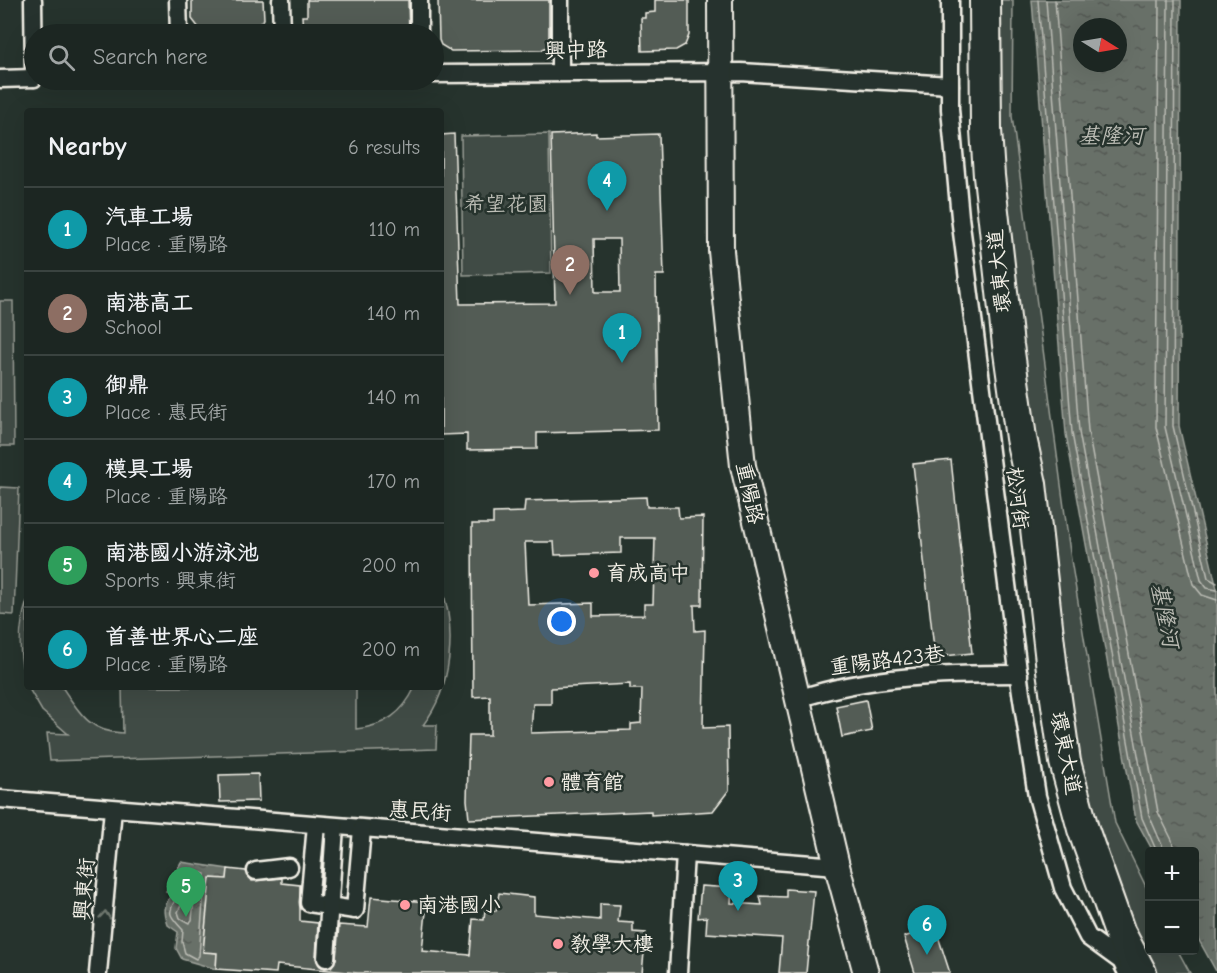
<!DOCTYPE html>
<html lang="en">
<head>
<meta charset="utf-8">
<style>
	body { margin:0; font-family:"Comic Neue","LXGW WenKai TC",sans-serif; background:#252e2a; color:#f1f3f6 }
	.controls { position:absolute; right:18px; bottom:18px; display:grid; overflow:hidden; border-radius:6px; box-shadow:0 6px 24px #0002 }
	.controls button { width:54px; height:54px; display:grid; place-items:center; padding:0; border:0; border-bottom:2px solid #3a4340; background:#1c2622; color:#f1f3f6; font:30px sans-serif }
	.compass { position:absolute; left:1073px; top:18px; width:54px; height:54px; border-radius:50%; background:#1c2622; box-shadow:0 6px 24px #0002; rotate:101deg }
	.you { position:absolute; left:562px; top:622px; width:21px; height:21px; margin:-15px; border:4px solid #fff; border-radius:50%; background:#1a73e8; box-shadow:0 0 0 9px #1a73e833 }
	.badge { display:grid; place-items:center; width:39px; height:39px; border-radius:50%; background:#0b8043; color:#fff; font-size:20px; font-weight:700 }
	.pin { position:absolute; translate:-50% -50px; filter:drop-shadow(0 2px 3px #0008) }
	.pin::after { content:''; position:absolute; top:32px; width:21px; height:18px; background:inherit; clip-path:polygon(0 0,100% 0,50% 100%) }
	.list { margin:0; padding:0; list-style:none }
	h2 { display:flex; justify-content:space-between; align-items:center; height:78px; margin:0; padding:0 24px; font-size:26px }
	h2 small { font-size:20px; font-weight:400; color:#a0a5a5 }
	.list li { display:grid; grid-template-columns:39px 1fr auto; gap:18px; align-items:center; box-sizing:border-box; height:84px; padding:0 24px; border-top:2px solid #3a4340 }
	.list b { display:block; font-size:22px; white-space:nowrap }
	.list p { margin:0; font-size:20px; white-space:nowrap; color:#a0a5a5 }
	.list em { font-size:20px; font-style:normal; color:#a0a5a5 }
	.icon { flex:none; width:33px; height:33px; fill:none; stroke:currentColor; stroke-width:2; stroke-linecap:round; stroke-linejoin:round }
	.map { position:relative; flex:none; width:1217px; height:973px; overflow:hidden }
	.search { position:absolute; background:#1c2622; box-shadow:0 6px 24px #0002; left:24px; top:24px; width:420px; height:66px; display:flex; align-items:center; gap:15px; box-sizing:border-box; padding:0 21px; border-radius:33px; color:#a0a5a5; font-size:22px }
	.panel { position:absolute; background:#1c2622; box-shadow:0 6px 24px #0002; left:24px; top:108px; width:420px; height:582px; border-radius:6px }
	.map>svg:first-child { display:block }
	.green { fill:#414b45; stroke:#9a9e96; stroke-width:1.5 }
	.water { fill:url(#water-ripples); stroke:#9fa39b; stroke-width:1.5; fill-rule:evenodd }
	.lines { fill:none; stroke-linecap:round; stroke-linejoin:round }
	.shore { stroke:#bcbdb5; stroke-width:1.5 }
	.building { fill:#525c55; stroke:#f4f1e8; stroke-width:1.5; fill-rule:evenodd }
	.street-casing { stroke:#f4f1e8; stroke-width:21 }
	.secondary-casing { stroke:#f4f1e8; stroke-width:28 }
	.highway-casing { stroke:#f4f1e8; stroke-width:34 }
	.street { stroke:#26332d; stroke-width:16 }
	.secondary { stroke:#26332d; stroke-width:24 }
	.highway { stroke:#26332d; stroke-width:30 }
	.oneway { stroke:#6e766e }
	.poi-dot { fill:#ff9aa2; stroke:#26332d; stroke-width:2 }
	.labels { text-anchor:middle; stroke-width:5; stroke-linejoin:round; paint-order:stroke }
	.street-label { font-size:21px; fill:#f4f1e8; stroke:#26332d }
	.park-label { font-size:21px; fill:#bebfb7; stroke:#26332d }
	.poi-label { font-size:21px; fill:#f4f1e8; stroke:#26332d; text-anchor:start }
	.water-label { font-size:22px; font-style:italic; fill:#bcbdb5; stroke:#26332d }
</style>
</head>
<body>
<div class="map">
<svg width="1217" height="973" viewBox="0 0 1217 973">
	<defs>
		<pattern id="water-ripples" width="26" height="14" patternUnits="userSpaceOnUse" patternTransform="scale(1.5)"><rect width="26" height="14" fill="#676f68"/><path d="M2 4q2-2 4 0t4 0M15 11q2-2 4 0t4 0" fill="none" stroke="#565a55"/></pattern>
	</defs>
	<rect width="100%" height="100%" fill="#26332d"/>
	<filter id="ink" filterUnits="userSpaceOnUse"><feTurbulence type="fractalNoise" baseFrequency=".0167" numOctaves="2"/><feDisplacementMap in="SourceGraphic" scale="12" xChannelSelector="R" yChannelSelector="G"/><feConvolveMatrix kernelMatrix="1 2 1 2 8 2 1 2 1" color-interpolation-filters="sRGB"/></filter>
	<g filter="url(#ink)">
		<g class="green">
			<path d="M983,0H1013L1012,116L1071,560L1115,823L1149,893L1150,950L1178,951L1190,973H1149L1084,802L1056,656Z"/>
			<path d="M549,134L551,273L463,275L461,136Z"/>
			<path d="M0,301H13L14,446H0Z"/>
			<path d="M0,487L19,488L14,615L0,614Z"/>
			<path d="M441,586C457,630 452,688 423,725H437L436,749L50,761L47,733L68,734L42,711L28,687H62C79,712 90,733 123,733L122,687H356V729C385,726 403,713 415,687H441Z"/>
			<path d="M27,601V685C18,658 18,628 27,601Z"/>
		</g>
		<g class="water">
			<path d="M1032,0H1181L1179,426L1217,589V973L1195,933L1194,852L1153,851L1136,820L1066,434ZM1082,27H1118V63H1082Z"/>
			<path d="M181,862L228,869L227,879L210,878L203,951L217,953L216,969L182,959L176,948L178,932L168,925C164,913 163,903 173,894L166,892Z"/>
		</g>
		<g class="lines">
			<g class="shore">
				<path d="M1038,0L1072,433L1142,818L1157,852"/>
				<path d="M1046,0L1079,432L1149,815L1165,852"/>
				<path d="M1055,0L1088,431L1158,812L1172,840L1174,852"/>
				<path d="M1159,0L1156,427L1193,584L1202,595L1217,600"/>
				<path d="M1168,0L1165,427L1201,580L1207,588L1217,590"/>
				<path d="M1175,0L1173,426L1208,578L1217,583"/>
				<path d="M186,869L205,874L199,956L196,959L185,953L182,942L183,930C170,915 166,916 177,896L175,887Z"/>
				<path d="M188,877L196,880L192,920L189,923L180,918L178,912L184,898L183,886Z"/>
			</g>
		</g>
		<g class="building">
			<path d="M192,0H263L264,19L251,34H209L199,28L192,19Z"/>
			<path d="M307,0H408L409,34H303L302,16H307Z"/>
			<path d="M438,0H549V46L541,50L451,51L441,45L439,40Z"/>
			<path d="M655,0H689V35L685,45L676,50L642,51L641,18H645V13L655,12Z"/>
			<path d="M596,133V136L659,134L664,275H656L658,430L537,433V449L467,450V434L441,435V135L454,134L460,304L555,303L551,135ZM594,239H619L620,292H595Z"/>
			<path d="M951,460L972,653L935,657L913,464Z"/>
			<path d="M646,497L647,507H678L679,518L703,517L702,605H694L695,631L705,630L703,728L728,727L729,790L713,811L651,815V811L469,819L467,800L469,735H490V696L473,697L472,524H493V513L524,512L525,501ZM621,538H655L653,604H644V615L593,616V603L528,605L525,542H554L555,555L621,553ZM630,684V689H642L641,723L631,724V730L531,733L533,704H551V688Z"/>
			<path d="M866,700L872,731L842,737L836,706Z"/>
			<path d="M258,774L259,801L220,802L219,775Z"/>
			<path d="M228,869L246,871L252,881L282,878V883L300,885V921L318,923L316,958L320,966L325,968L331,967L336,959L339,925L368,927L371,897L427,902L422,951L470,955L473,919L484,920L485,909L496,911L499,893L534,897V914L600,920V904L620,905L618,922L633,923V932L646,933L642,973H358L277,965L276,973L216,969L217,953L203,952L210,878L227,879Z"/>
			<path d="M701,886L732,888L731,903L762,905L760,896L786,897V889L814,891L806,973H779L782,938L706,933L707,917L698,918Z"/>
			<path d="M935,927L950,973H915L904,937Z"/>
		</g>
		<g class="lines">
			<defs>
				<g id="street">
					<path d="M33,0L34,78"/>
					<path d="M178,0L179,34"/>
					<path d="M281,0L282,34"/>
					<path d="M419,0V34"/>
					<path d="M950,0V109L960,217L1020,686L1037,796L1063,888L1088,937L1121,961L1127,973"/>
					<path d="M560,72V0"/>
					<path d="M434,74L741,72L950,85"/>
					<path d="M0,79L34,78"/>
					<path d="M798,699C869,675 945,674 1019,674"/>
					<path d="M0,799L837,866"/>
					<path d="M316,825L309,903L355,910L362,829"/>
					<path d="M256,871L289,867"/>
					<path d="M326,958L335,827"/>
					<path d="M98,973L113,809"/>
					<path d="M678,973L685,854"/>
				</g>
				<path id="secondary" d="M720,0L721,251L743,466L837,866L866,973"/>
				<path id="highway" d="M985,0L986,130L989,176L1008,345L1021,438L1031,484L1052,670L1065,762L1083,829L1120,933L1141,973"/>
			</defs>
			<use href="#street" class="street-casing"/>
			<use href="#secondary" class="secondary-casing"/>
			<use href="#highway" class="highway-casing"/>
			<use href="#street" class="street"/>
			<use href="#secondary" class="secondary"/>
			<use href="#highway" class="highway"/>
		</g>
		<defs><path id="oneway-chevron" d="M-2-3.5L2.5 0L-2 3.5" fill="none" stroke-width="1.6" stroke-linecap="round" stroke-linejoin="round" transform="scale(1.5)"/></defs>
		<use class="oneway" href="#oneway-chevron" transform="translate(105 915) rotate(-85)"/>
	</g>
	<g class="poi-dot">
		<circle cx="594" cy="573" r="6"/>
		<circle cx="549" cy="782" r="6"/>
		<circle cx="405" cy="905" r="6"/>
		<circle cx="558" cy="944" r="6"/>
	</g>
	<g class="labels">
		<g class="street-label">
			<text transform="translate(576 50) rotate(-1)" y="7">興中路</text>
			<text transform="translate(999 271) rotate(-96)" y="7">環東大道</text>
			<text transform="translate(750 493) rotate(78)" y="7">重陽路</text>
			<text transform="translate(1018 498) rotate(83)" y="7">松河街</text>
			<text transform="translate(887 660) rotate(-7)" y="7">重陽路423巷</text>
			<text transform="translate(1066 753) rotate(79)" y="7">環東大道</text>
			<text transform="translate(420 811) rotate(4)" y="7">惠民街</text>
			<text transform="translate(84 889) rotate(-85)" y="7">興東街</text>
		</g>
		<g class="park-label">
			<text x="506" y="211">希望花園</text>
		</g>
		<g class="poi-label">
			<text x="606" y="580">育成高中</text>
			<text x="561" y="789">體育館</text>
			<text x="417" y="912">南港國小</text>
			<text x="570" y="951">教學大樓</text>
		</g>
		<g class="water-label">
			<text x="1111" y="143">基隆河</text>
			<text transform="translate(1166 615) rotate(79)" y="8">基隆河</text>
		</g>
	</g>
</svg>
<div class="controls">
<button>+</button>
<button>−</button>
</div>
<svg class="compass" viewBox="-18 -18 36 36"><path d="M0-13l5 13h-10z" fill="#e53935"/><path d="M0 13l5-13h-10z" fill="#a0a5a5"/></svg>
<div class="you"></div>
<div class="pin badge" style="left:622px;top:363px;background:#0f9aa8">1</div>
<div class="pin badge" style="left:570px;top:295px;background:#8d6e63">2</div>
<div class="pin badge" style="left:738px;top:911px;background:#0f9aa8">3</div>
<div class="pin badge" style="left:607px;top:211px;background:#0f9aa8">4</div>
<div class="pin badge" style="left:186px;top:917px;background:#2e9e5b">5</div>
<div class="pin badge" style="left:927px;top:955px;background:#0f9aa8">6</div>
<div class="search"><svg class="icon" aria-label="search" viewBox="0 0 24 24"><circle cx="10" cy="10" r="6"/><path d="M15 15l6 6"/></svg>Search here</div>
<section class="panel">
<h2>Nearby<small>6 results</small></h2>
<ul class="list">
<li><span class="badge" style="background:#0f9aa8">1</span><div><b>汽車工場</b><p>Place · 重陽路</p></div><em>110 m</em></li>
<li><span class="badge" style="background:#8d6e63">2</span><div><b>南港高工</b><p>School</p></div><em>140 m</em></li>
<li><span class="badge" style="background:#0f9aa8">3</span><div><b>御鼎</b><p>Place · 惠民街</p></div><em>140 m</em></li>
<li><span class="badge" style="background:#0f9aa8">4</span><div><b>模具工場</b><p>Place · 重陽路</p></div><em>170 m</em></li>
<li><span class="badge" style="background:#2e9e5b">5</span><div><b>南港國小游泳池</b><p>Sports · 興東街</p></div><em>200 m</em></li>
<li><span class="badge" style="background:#0f9aa8">6</span><div><b>首善世界心二座</b><p>Place · 重陽路</p></div><em>200 m</em></li>
</ul>
</section>
</div>
</body>
</html>
